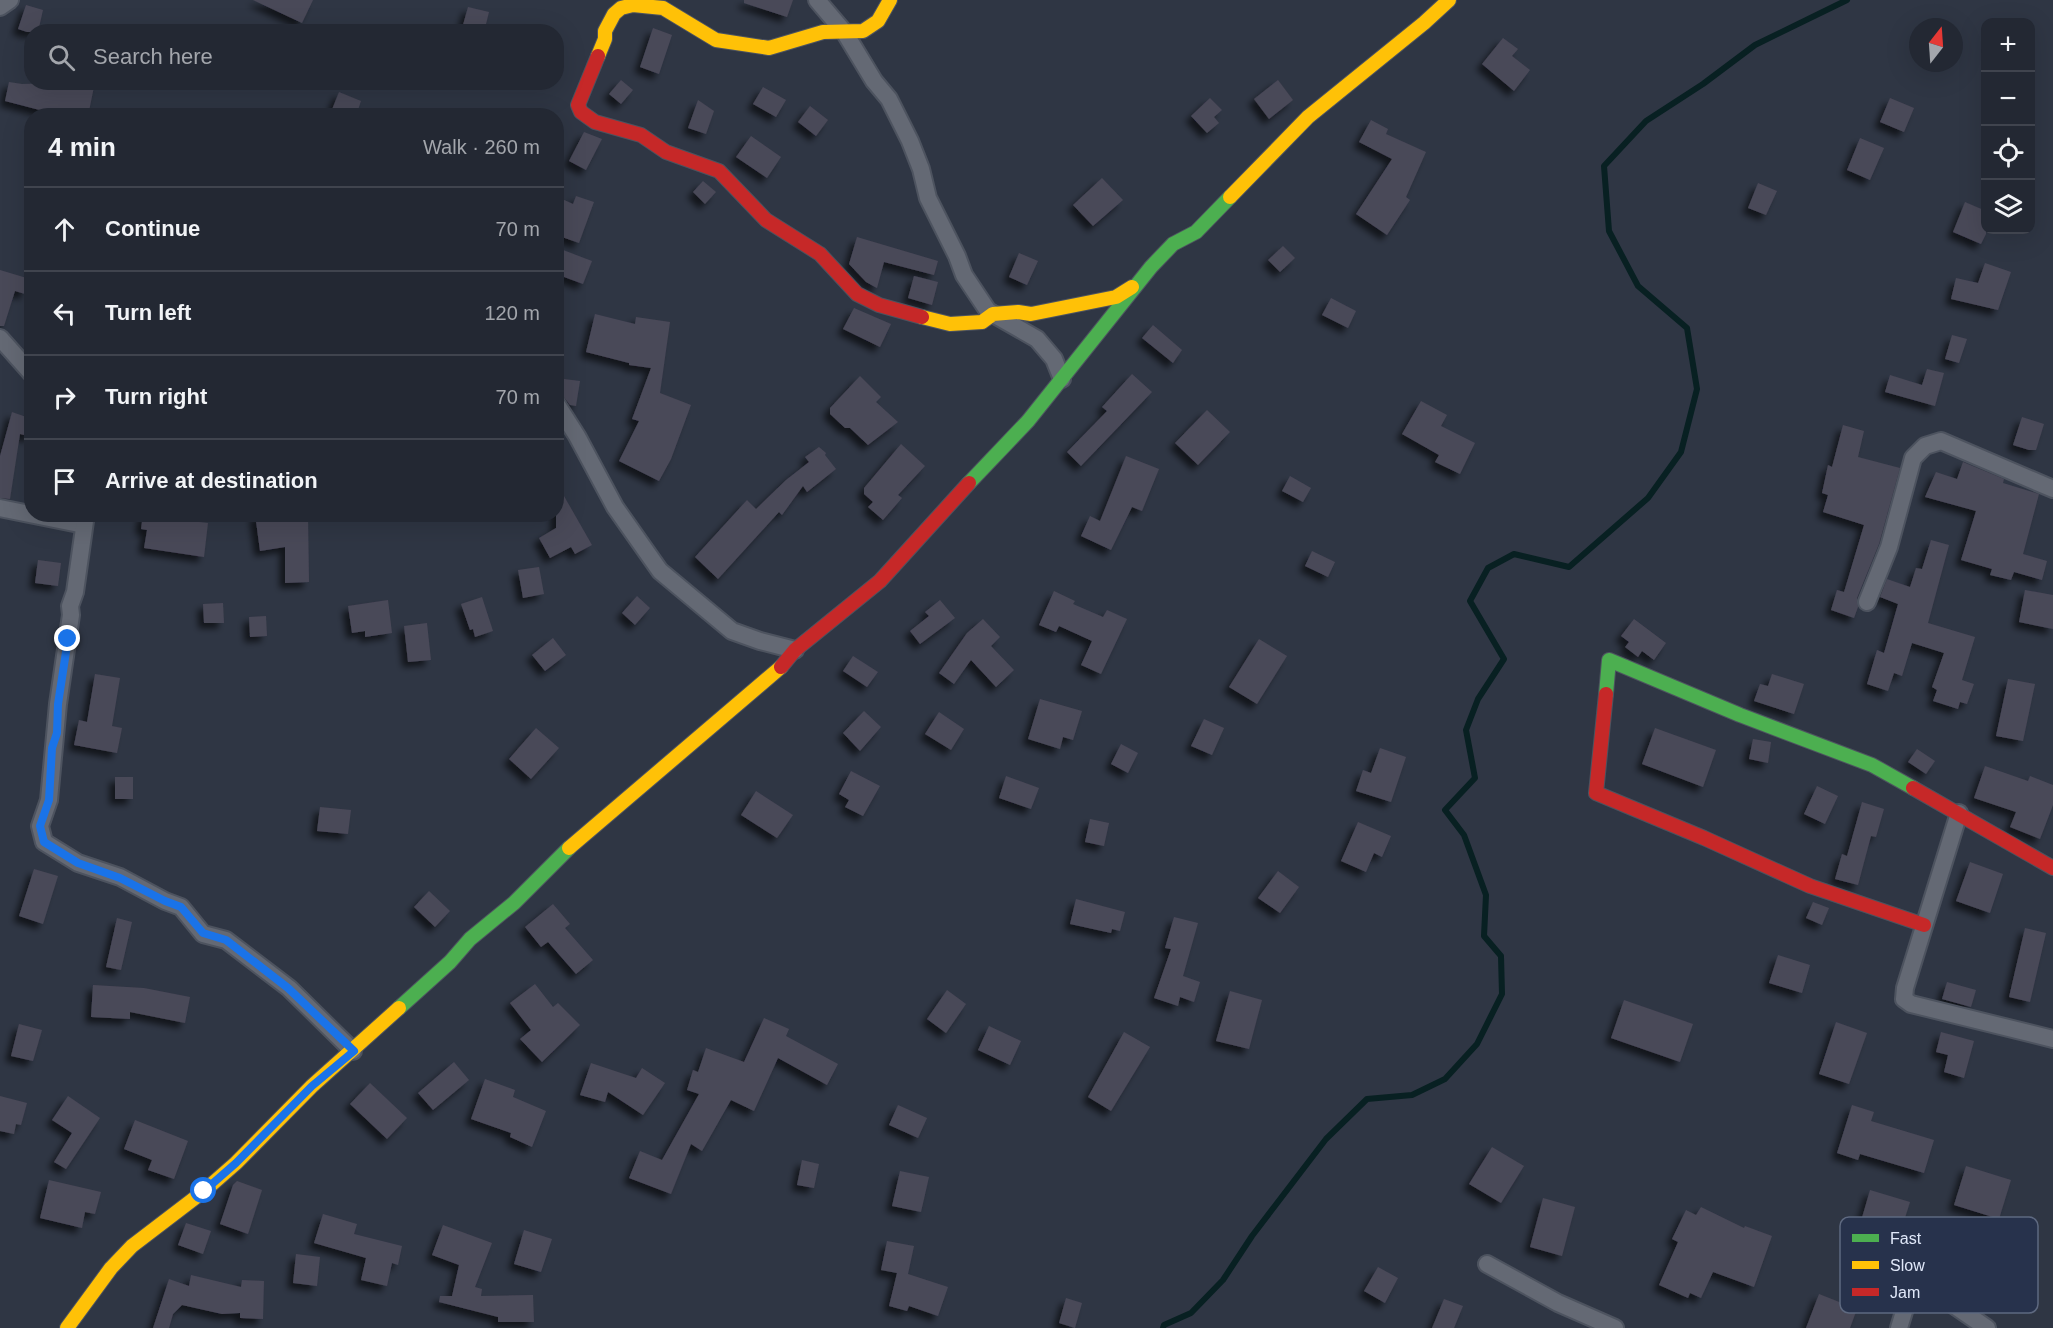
<!DOCTYPE html>
<html lang="en">
<head>
<meta charset="utf-8">
<style>
	body { margin:0; font-family:Helvetica,sans-serif; background:#2f343f; color:#f1f3f6 }
	.controls { position:absolute; right:18px; top:18px; display:grid; overflow:hidden; border-radius:12px; box-shadow:0 6px 24px #0002 }
	.controls button { width:54px; height:54px; display:grid; place-items:center; padding:0; border:0; border-bottom:2px solid #40444e; background:#232833; color:#f1f3f6; font:30px sans-serif }
	.compass { position:absolute; left:1909px; top:18px; width:54px; height:54px; border-radius:50%; background:#232833; box-shadow:0 6px 24px #0002; rotate:17deg }
	.stop { position:absolute; width:18px; height:18px; margin:-14px; border:4px solid #1a73e8; border-radius:50%; background:#fff }
	.stop.end { background:#1a73e8; border-color:#fff; box-shadow:0 2px 6px #0008 }
	.list { margin:0; padding:0; list-style:none }
	h2 { display:flex; justify-content:space-between; align-items:center; height:78px; margin:0; padding:0 24px; font-size:26px }
	h2 small { font-size:20px; font-weight:400; color:#a3a6ac }
	.list li { display:grid; grid-template-columns:39px 1fr auto; gap:18px; align-items:center; box-sizing:border-box; height:84px; padding:0 24px; border-top:2px solid #40444e }
	.list b { display:block; font-size:22px; white-space:nowrap }
	.list em { font-size:20px; font-style:normal; color:#a3a6ac }
	.icon { flex:none; width:33px; height:33px; fill:none; stroke:currentColor; stroke-width:2; stroke-linecap:round; stroke-linejoin:round }
	.map { position:relative; flex:none; width:2053px; height:1328px; overflow:hidden }
	.search { position:absolute; background:#232833; box-shadow:0 6px 24px #0002; left:24px; top:24px; width:540px; height:66px; display:flex; align-items:center; gap:15px; box-sizing:border-box; padding:0 21px; border-radius:24px; color:#a3a6ac; font-size:22px }
	.panel { position:absolute; background:#232833; box-shadow:0 6px 24px #0002; left:24px; top:108px; width:540px; height:414px; border-radius:24px }
	.map>svg:first-child { display:block }
	.lines { fill:none; stroke-linecap:round; stroke-linejoin:round }
	.stream { stroke:#082022; stroke-width:6 }
	.building { fill:#4a4858; filter:url(#shadow) }
	.street-casing { stroke:#4d535f; stroke-width:20 }
	.fast-casing { stroke:#4d535f; stroke-width:16 }
	.slow-casing { stroke:#4d535f; stroke-width:16 }
	.jam-casing { stroke:#4d535f; stroke-width:16 }
	.street { stroke:#646974; stroke-width:16 }
	.fast { stroke:#4caf50; stroke-width:14 }
	.slow { stroke:#ffc107; stroke-width:14 }
	.jam { stroke:#c62828; stroke-width:14 }
	.route { stroke:#1a73e8; stroke-width:8 }
	.key { fill:#27324c; stroke:#5e6980; stroke-width:1.5 }
	.key-label { font-size:16px; fill:#e0e8f9 }
</style>
</head>
<body>
<div class="map">
<svg width="2053" height="1328" viewBox="0 0 2053 1328">
	<defs>
		<filter id="shadow"><feDropShadow dx="-5.5" dy="5.5" stdDeviation="3" flood-color="#0009"/></filter>
	</defs>
	<rect width="100%" height="100%" fill="#2f3644"/>
	<g class="lines">
		<path class="stream" d="M1163,1328L1164,1325L1191,1313L1223,1280L1252,1236L1326,1139L1367,1099L1412,1095L1445,1079L1477,1044L1502,994L1501,956L1484,936L1486,895L1464,835L1445,810L1475,778L1466,730L1478,699L1504,659L1470,601L1488,568L1514,554L1569,567L1648,498L1681,452L1697,389L1687,328L1638,286L1609,231L1604,166L1646,121L1703,84L1755,45L1847,0"/>
	</g>
	<g class="building">
		<path d="M253,0H313L302,23Z"/>
		<path d="M744,0H793L787,17L744,3Z"/>
		<path d="M26,5L43,10L38,32H27L18,29Z"/>
		<path d="M468,7L489,12L484,32H461Z"/>
		<path d="M653,28L672,35L659,74L640,67Z"/>
		<path d="M1503,38L1518,49L1512,56L1530,70L1514,91L1482,64Z"/>
		<path d="M621,80L633,90L621,104L609,94Z"/>
		<path d="M1278,80L1293,100L1269,119L1254,99Z"/>
		<path d="M9,82L22,84L95,82L88,116H50L51,113L5,101Z"/>
		<path d="M763,87L786,100L776,117L753,104Z"/>
		<path d="M339,92L361,101L356,116H341L331,112Z"/>
		<path d="M1210,98L1222,110L1214,117L1219,123L1207,133L1191,116Z"/>
		<path d="M1890,98L1914,108L1904,132L1880,122Z"/>
		<path d="M698,100L714,111L706,134L688,128Z"/>
		<path d="M810,106L828,120L816,136L798,122Z"/>
		<path d="M1371,120L1388,129L1386,134L1426,152L1406,197L1410,200L1387,235L1356,214L1392,159L1359,142Z"/>
		<path d="M584,132L602,139L586,170L569,161Z"/>
		<path d="M751,136L781,157L767,178L736,157Z"/>
		<path d="M1860,138L1884,148L1870,180L1847,170Z"/>
		<path d="M1102,178L1123,200L1093,226L1073,205Z"/>
		<path d="M703,181L716,192L705,204L693,192Z"/>
		<path d="M1758,183L1777,191L1766,215L1748,208Z"/>
		<path d="M576,196L594,202L579,243L559,236L562,227L556,225V215L562,199L573,204Z"/>
		<path d="M1965,202L1986,211V234L1981,244L1953,232Z"/>
		<path d="M857,237L938,261L934,275L884,262L877,288L875,287L866,282L849,264Z"/>
		<path d="M1283,246L1295,258L1280,272L1268,260Z"/>
		<path d="M563,250L592,261L583,284L556,274V267Z"/>
		<path d="M1019,253L1038,261L1027,285L1009,277Z"/>
		<path d="M1985,263L2011,272L1998,310L1951,299L1956,278L1978,283Z"/>
		<path d="M0,270L30,279L25,294L15,291L4,326H0Z"/>
		<path d="M914,276L938,282L932,305L908,298Z"/>
		<path d="M1331,298L1356,311L1348,328L1322,315Z"/>
		<path d="M854,308L891,324L880,347L843,329Z"/>
		<path d="M595,314L635,324L636,317L670,322L660,393L691,405L671,459L659,481L619,461L639,421L632,419L651,368L629,365V363L586,352Z"/>
		<path d="M1153,325L1182,350L1173,363L1142,338Z"/>
		<path d="M1952,335L1967,339L1959,363L1945,359Z"/>
		<path d="M1927,369L1944,373L1935,406L1885,392L1890,375L1922,385Z"/>
		<path d="M1132,374L1152,392L1081,466L1067,452L1107,411L1102,407Z"/>
		<path d="M860,376L881,397L876,402L898,422L868,445L850,428H845L830,414V408Z"/>
		<path d="M564,379L580,381L576,406L570,405L562,395Z"/>
		<path d="M1421,401L1447,415L1441,426L1475,443L1460,474L1435,462L1439,455L1402,434Z"/>
		<path d="M1207,410L1230,432L1198,465L1175,443Z"/>
		<path d="M12,412L32,419V437L20,434L10,499L0,498V456Z"/>
		<path d="M2022,417L2044,424L2036,450H2029L2013,445Z"/>
		<path d="M1843,425L1864,431L1858,457L1900,468L1879,544L1857,598L1858,607L1854,618L1831,610L1837,590L1844,592L1864,525L1823,512L1828,495L1822,493L1828,465L1832,467Z"/>
		<path d="M901,444L925,466L898,495L902,498L883,520L868,507L873,502L864,494V488Z"/>
		<path d="M819,447L826,453L825,455L836,469L807,492L803,486L782,515L779,512L718,579L695,557L747,500L756,509L786,480L809,462L805,457Z"/>
		<path d="M1126,456L1159,469L1142,511L1132,507L1111,550L1081,536L1090,516L1100,521Z"/>
		<path d="M1963,462L2004,479L2003,483L2039,494L2023,554L2047,561L2042,580L2014,572L2011,580L1990,575L1992,569L1961,560L1976,511L1925,497L1936,472L1957,479Z"/>
		<path d="M1290,476L1311,488L1303,502L1282,491Z"/>
		<path d="M556,482L592,545L575,554L571,547L550,558L539,538L556,528Z"/>
		<path d="M143,514H174V519L208,523L204,557L144,548L147,530L141,529Z"/>
		<path d="M255,514H308L309,582L285,583V547L260,551Z"/>
		<path d="M1931,540L1949,545L1928,623L1975,637L1962,680L1974,684L1967,704L1960,702L1958,709L1933,701L1937,690L1932,687L1944,653L1912,643L1902,676L1894,673L1888,691L1867,684L1877,650L1884,653L1898,604L1880,597L1887,579L1910,587L1916,568L1922,569Z"/>
		<path d="M1312,551L1335,562L1328,577L1305,566Z"/>
		<path d="M38,560L61,563L58,586L35,583Z"/>
		<path d="M539,567L544,594L523,598L518,570Z"/>
		<path d="M2025,590L2053,595V629L2019,622Z"/>
		<path d="M1054,591L1075,601L1073,604L1103,617L1107,610L1127,619L1101,674L1081,665L1092,641L1059,626L1056,632L1039,625Z"/>
		<path d="M637,596L650,608L635,625L622,613Z"/>
		<path d="M482,597L493,631L475,637L473,629L470,630L461,604Z"/>
		<path d="M388,600L392,633L365,637V631L352,633L348,606Z"/>
		<path d="M940,600L955,618L920,644L910,631L929,616L925,612Z"/>
		<path d="M223,603L224,623H204L203,604Z"/>
		<path d="M266,616L267,636L250,637L249,617Z"/>
		<path d="M983,619L1000,637L991,646L1014,670L996,687L971,660L954,684L939,673L967,633Z"/>
		<path d="M1634,619L1666,643L1654,660L1642,651L1638,657L1625,647L1629,642L1621,636Z"/>
		<path d="M427,623L431,660L408,662L404,626Z"/>
		<path d="M553,638L566,655L545,671L532,655Z"/>
		<path d="M1259,639L1287,656L1257,704L1229,687Z"/>
		<path d="M853,656L878,672L867,687L843,671Z"/>
		<path d="M95,674L120,678L112,726L122,728L117,753L74,745L79,720L87,722Z"/>
		<path d="M1772,674L1804,684L1794,714L1754,701L1760,684L1768,686Z"/>
		<path d="M2008,679L2035,684L2023,741L1996,736Z"/>
		<path d="M1040,699L1082,711L1073,740L1063,737L1060,749L1028,739Z"/>
		<path d="M864,711L881,727L860,751L843,733Z"/>
		<path d="M939,712L964,729L951,750L925,734Z"/>
		<path d="M1204,719L1224,728L1212,755L1191,746Z"/>
		<path d="M536,728L559,748L531,779L509,759Z"/>
		<path d="M1655,728L1716,750L1703,787L1642,764Z"/>
		<path d="M1753,739L1771,742L1768,763L1749,759Z"/>
		<path d="M1121,744L1138,753L1128,773L1111,764Z"/>
		<path d="M1380,748L1406,757L1391,802L1356,791L1363,770L1371,773Z"/>
		<path d="M1917,749L1935,761L1926,774L1908,762Z"/>
		<path d="M1985,766L2028,781L2030,776L2053,785V805L2040,839L2010,827L2016,812L1974,798Z"/>
		<path d="M851,771L880,786L863,816L845,807L849,800L839,794Z"/>
		<path d="M1006,776L1039,788L1031,809L999,798Z"/>
		<rect x="115" y="777" width="18" height="22"/>
		<path d="M1817,786L1838,796L1825,824L1804,814Z"/>
		<path d="M756,791L793,815L777,838L741,815Z"/>
		<path d="M1862,802L1884,809L1876,837L1871,836L1858,885L1835,879L1842,854L1847,856Z"/>
		<path d="M320,807L351,810L348,834L317,831Z"/>
		<path d="M1090,819L1109,823L1104,846L1085,842Z"/>
		<path d="M1358,822L1391,836L1382,857L1374,853L1366,872L1341,861Z"/>
		<path d="M1970,862L2003,874L1990,913L1956,901Z"/>
		<path d="M34,869L58,876L43,924L19,916Z"/>
		<path d="M1278,871L1299,887L1280,913L1258,898Z"/>
		<path d="M429,891L450,911L435,927L414,907Z"/>
		<path d="M1076,899L1125,912L1120,931L1112,929L1111,933L1070,924Z"/>
		<path d="M1813,902L1829,908L1822,925L1806,918Z"/>
		<path d="M553,904L570,924L565,928L593,960L576,974L548,942L541,947L525,927Z"/>
		<path d="M1174,917L1198,923L1183,976L1200,982L1194,1002L1180,997L1178,1006L1154,998L1171,949L1165,948Z"/>
		<path d="M117,918L132,922L121,970L106,967Z"/>
		<path d="M2025,928L2046,933L2030,1002L2009,997Z"/>
		<path d="M1778,955L1810,965L1802,993L1769,983Z"/>
		<path d="M1947,982L1976,990L1971,1007L1942,999Z"/>
		<path d="M535,984L553,1007L558,1003L580,1025L542,1062L520,1039L531,1030L510,1003Z"/>
		<path d="M93,985L144,988L190,997L185,1023L130,1012V1019L91,1017Z"/>
		<path d="M947,990L966,1004L946,1033L927,1019Z"/>
		<path d="M1230,991L1262,1000L1249,1049L1216,1041Z"/>
		<path d="M1624,1000L1693,1024L1680,1062L1611,1038Z"/>
		<path d="M764,1018L789,1029L786,1036L838,1064L827,1085L778,1058L754,1111L731,1100L702,1151L691,1144L671,1194L629,1178L640,1151L662,1160L699,1094L687,1090L693,1070L698,1072L706,1048L744,1062Z"/>
		<path d="M1836,1022L1867,1033L1849,1084L1819,1074Z"/>
		<path d="M19,1024L42,1030L33,1061L11,1056Z"/>
		<path d="M989,1026L1021,1041L1010,1065L978,1050Z"/>
		<path d="M1124,1032L1150,1047L1111,1111L1088,1097Z"/>
		<path d="M1941,1032L1974,1041L1964,1078L1944,1072L1948,1055L1936,1052Z"/>
		<path d="M454,1062L469,1080L433,1110L418,1093Z"/>
		<path d="M591,1063L636,1078L642,1068L665,1083L643,1115L608,1092L605,1102L580,1095Z"/>
		<path d="M485,1079L515,1090L513,1097L546,1111L532,1147L510,1137L511,1133L471,1119Z"/>
		<path d="M370,1083L407,1118L387,1139L350,1104Z"/>
		<path d="M0,1096L27,1103L21,1125L16,1124L14,1134L0,1131Z"/>
		<path d="M68,1096L100,1118L66,1169L54,1162L72,1133L52,1120Z"/>
		<path d="M898,1105L927,1118L918,1138L889,1125Z"/>
		<path d="M1852,1105L1874,1112L1871,1121L1934,1140L1924,1173L1860,1154L1858,1160L1837,1153Z"/>
		<path d="M135,1120L188,1141L174,1179L148,1170L152,1160L124,1149Z"/>
		<path d="M1492,1147L1524,1166L1501,1203L1469,1184Z"/>
		<path d="M802,1160L819,1164L814,1188L797,1185Z"/>
		<path d="M1966,1166L2011,1180L1999,1219L1954,1205Z"/>
		<path d="M900,1171L929,1177L921,1212L892,1206Z"/>
		<path d="M49,1180L101,1192L95,1214L85,1212L82,1228L40,1218Z"/>
		<path d="M237,1181L262,1190L248,1234L220,1224L233,1185Z"/>
		<path d="M1870,1190L1910,1202L1898,1240L1859,1228Z"/>
		<path d="M1543,1198L1575,1207L1562,1256L1530,1247Z"/>
		<path d="M1701,1207L1744,1228L1745,1226L1772,1236L1754,1287L1713,1272L1701,1298L1690,1293L1688,1298L1659,1285L1678,1242L1672,1239L1686,1210L1696,1215Z"/>
		<path d="M323,1214L357,1224L354,1234L402,1246L398,1265L392,1263L387,1286L361,1280L366,1258L314,1243Z"/>
		<path d="M186,1223L211,1231L203,1254L178,1245Z"/>
		<path d="M443,1225L492,1243L475,1287L482,1289L481,1296L533,1295L534,1322H498V1317L439,1302L440,1296H452L459,1265L432,1255Z"/>
		<path d="M524,1230L552,1239L541,1272L514,1264Z"/>
		<path d="M887,1241L914,1246L908,1274L948,1287L938,1316L909,1306L907,1311L889,1306L897,1273L881,1270Z"/>
		<path d="M296,1254L320,1257L317,1286L293,1283Z"/>
		<path d="M1378,1267L1398,1278L1385,1303L1364,1291Z"/>
		<path d="M191,1275L241,1287L242,1280L264,1281L263,1319L240,1318V1313L222,1314L182,1305L173,1314L169,1328H153L169,1279L189,1286Z"/>
		<path d="M1819,1294L1857,1309L1850,1328H1806Z"/>
		<path d="M1066,1298L1082,1303L1075,1328L1059,1323Z"/>
		<path d="M1444,1299L1463,1306L1454,1328H1432Z"/>
	</g>
	<g class="lines">
		<defs>
			<g id="street">
				<path d="M817,0L845,33L874,81L889,99L910,141L921,169L928,198L957,256L964,275L988,311L1037,339L1054,359L1062,379"/>
				<path d="M0,7L10,0"/>
				<path d="M0,338L32,374"/>
				<path d="M556,403L577,436L615,507L660,571L732,631L760,641L795,650"/>
				<path d="M0,508L84,525"/>
				<path d="M86,514L75,592L70,606L71,615L58,704L49,800L40,826L44,842L78,863L120,877L165,901L181,907L203,934L226,940L289,988L353,1051"/>
				<path d="M1867,602L1889,547L1913,458L1925,446L1941,441L2053,489"/>
				<path d="M1959,813L1905,988L1904,999L1911,1004L2053,1039"/>
				<path d="M1487,1264L1558,1303L1615,1328"/>
				<path d="M1899,1328L1906,1305L1936,1293L1987,1328"/>
			</g>
			<g id="fast">
				<path d="M969,483L1028,421L1151,267L1173,244L1196,232L1230,197"/>
				<path d="M1606,694L1609,660L1740,715L1872,765L1913,788"/>
				<path d="M399,1008L450,962L470,939L514,903L569,848"/>
			</g>
			<g id="slow">
				<path d="M598,56L605,39V31L614,14L621,8L633,5L663,8L716,40L769,48L823,32L863,31L878,21L890,0"/>
				<path d="M1230,197L1308,117L1424,23L1449,0"/>
				<path d="M922,317L950,324L982,322L993,314L1018,312L1031,314L1116,297L1132,287"/>
				<path d="M569,848L781,667"/>
				<path d="M67,1328L111,1268L132,1246L204,1191L236,1163L312,1086L399,1008"/>
			</g>
			<g id="jam">
				<path d="M598,56L578,105L581,112L595,122L641,135L666,152L719,171L766,220L820,254L857,294L879,305L922,317"/>
				<path d="M781,667L795,650L880,581L969,483"/>
				<path d="M1606,694L1596,793L1704,838L1810,886L1924,925"/>
				<path d="M1913,788L2053,868"/>
			</g>
		</defs>
		<use href="#street" class="street-casing"/>
		<use href="#fast" class="fast-casing"/>
		<use href="#slow" class="slow-casing"/>
		<use href="#jam" class="jam-casing"/>
		<use href="#street" class="street"/>
		<use href="#fast" class="fast"/>
		<use href="#slow" class="slow"/>
		<use href="#jam" class="jam"/>
	</g>
	<g class="lines">
		<path class="route" d="M68,639L58,704L57,733L52,748L49,800L40,826L44,842L78,863L120,878L165,901L181,907L203,933L226,940L288,988L354,1051L312,1086L236,1163L204,1191"/>
	</g>
	<rect x="1840" y="1217" width="198" height="96" rx="9" class="key"/>
	<rect x="1852" y="1234" width="27" height="8" fill="#4caf50"/>
	<rect x="1852" y="1261" width="27" height="8" fill="#ffc107"/>
	<rect x="1852" y="1288" width="27" height="8" fill="#c62828"/>
	<g class="key-label">
		<text x="1890" y="1244">Fast</text>
		<text x="1890" y="1271">Slow</text>
		<text x="1890" y="1298">Jam</text>
	</g>
</svg>
<div class="controls">
<button>+</button>
<button>−</button>
<button><svg class="icon" aria-label="locate" viewBox="0 0 24 24"><circle cx="12" cy="12" r="6"/><path d="M12 2v4M12 18v4M2 12h4M18 12h4"/></svg></button>
<button><svg class="icon" aria-label="layers" viewBox="0 0 24 24"><path d="M12 4l9 5-9 5-9-5zM3 14l9 5 9-5"/></svg></button>
</div>
<svg class="compass" viewBox="-18 -18 36 36"><path d="M0-13l5 13h-10z" fill="#e53935"/><path d="M0 13l5-13h-10z" fill="#a3a6ac"/></svg>
<div class="stop" style="left:204px;top:1191px"></div>
<div class="stop end" style="left:68px;top:639px"></div>
<div class="search"><svg class="icon" aria-label="search" viewBox="0 0 24 24"><circle cx="10" cy="10" r="6"/><path d="M15 15l6 6"/></svg>Search here</div>
<section class="panel">
<h2>4 min<small>Walk · 260 m</small></h2>
<ul class="list">
<li><svg class="icon" aria-label="ahead" viewBox="0 0 24 24"><path d="M12 20V5M6 11l6-6 6 6"/></svg><div><b>Continue</b></div><em>70 m</em></li>
<li><svg class="icon" aria-label="left" viewBox="0 0 24 24"><path d="M17 20v-9H6M10 6l-5 5 5 5"/></svg><div><b>Turn left</b></div><em>120 m</em></li>
<li><svg class="icon" aria-label="right" viewBox="0 0 24 24"><path d="M7 20v-9h11M14 6l5 5-5 5"/></svg><div><b>Turn right</b></div><em>70 m</em></li>
<li><svg class="icon" aria-label="arrive" viewBox="0 0 24 24"><path d="M6 21V4h12l-3 4 3 4H6"/></svg><div><b>Arrive at destination</b></div></li>
</ul>
</section>
</div>
</body>
</html>
